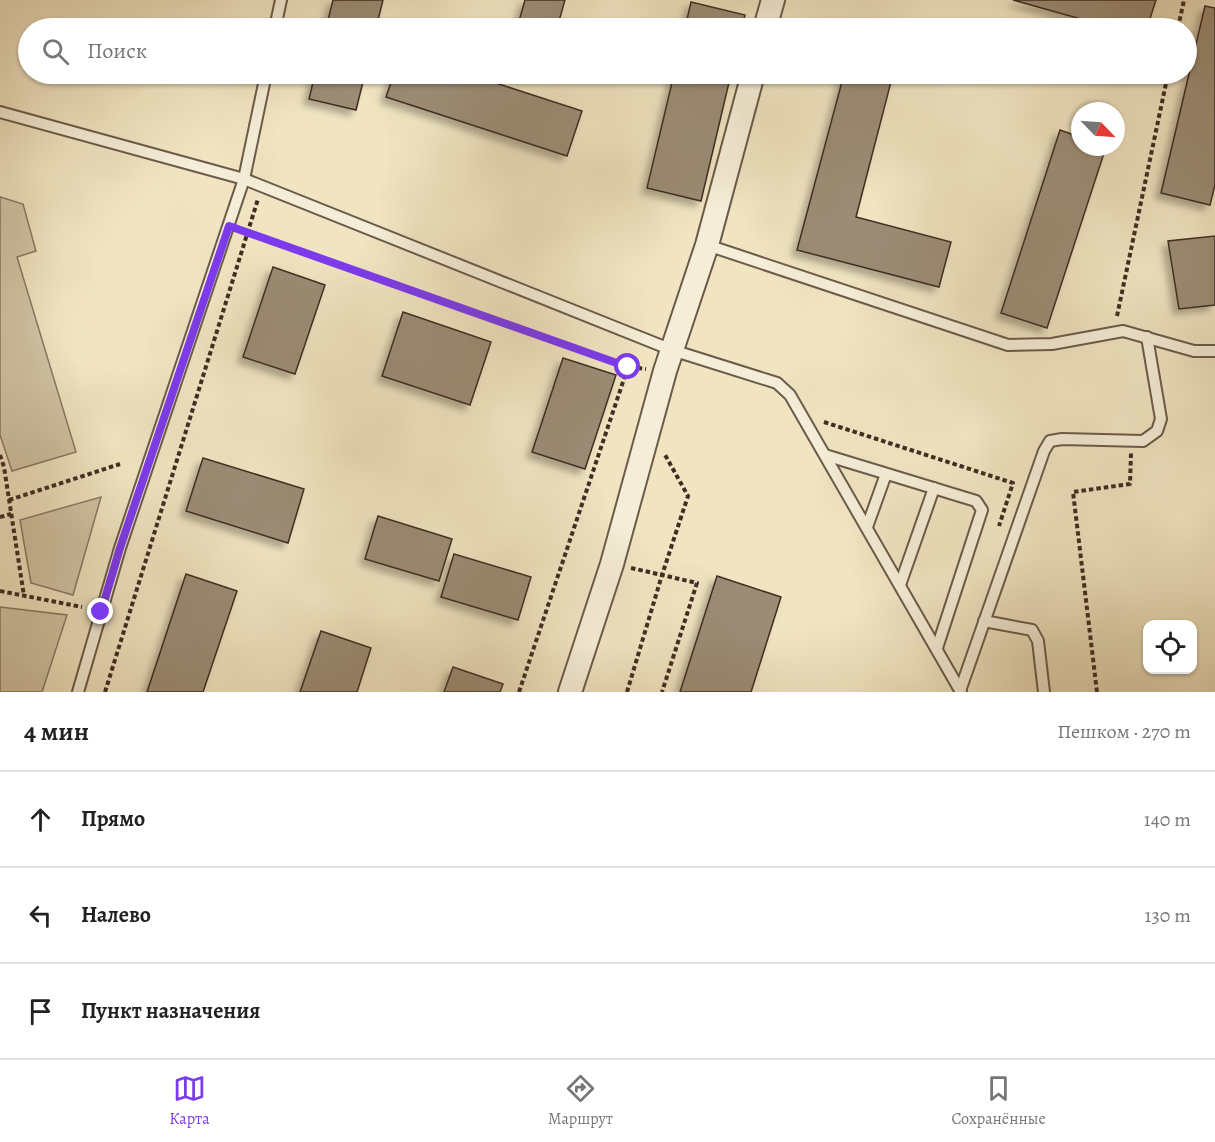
<!DOCTYPE html>
<html lang="ru">
<head>
<meta charset="utf-8">
<style>
	body { margin:0; font-family:Alegreya,serif; background:#f6f6f6; color:#222 }
	.controls { position:absolute; right:18px; bottom:18px; display:grid; overflow:hidden; border-radius:12px; box-shadow:0 2px 4px #0004 }
	.controls button { width:54px; height:54px; display:grid; place-items:center; padding:0; border:0; border-bottom:2px solid #e0e0e0; background:#fff; color:#222; font:30px sans-serif }
	.compass { position:absolute; left:1071px; top:102px; width:54px; height:54px; border-radius:50%; background:#fff; box-shadow:0 2px 4px #0004; rotate:115deg }
	.stop { position:absolute; width:18px; height:18px; margin:-14px; border:4px solid #7c3aed; border-radius:50%; background:#fff }
	.stop.end { background:#7c3aed; border-color:#fff; box-shadow:0 2px 6px #0008 }
	.list { margin:0; padding:0; list-style:none }
	h2 { display:flex; justify-content:space-between; align-items:center; height:78px; margin:0; padding:0 24px; font-size:26px }
	h2 small { font-size:20px; font-weight:400; color:#767676 }
	.list li { display:grid; grid-template-columns:39px 1fr auto; gap:18px; align-items:center; box-sizing:border-box; height:96px; padding:0 24px; border-top:2px solid #e0e0e0 }
	.list b { display:block; font-size:22px; white-space:nowrap }
	.list em { font-size:20px; font-style:normal; color:#767676 }
	.icon { flex:none; width:33px; height:33px; fill:none; stroke:currentColor; stroke-width:2; stroke-linecap:round; stroke-linejoin:round }
	.map { position:relative; flex:none; width:1215px; height:692px; overflow:hidden }
	.search { position:absolute; background:#fff; box-shadow:0 2px 4px #0004; left:18px; right:18px; top:18px; height:66px; display:flex; align-items:center; gap:15px; box-sizing:border-box; padding:0 21px; border-radius:33px; color:#767676; font-size:22px }
	.sheet { height:366px; background:#fff }
	nav { display:flex; justify-content:space-around; align-items:center; box-sizing:border-box; height:84px; border-top:2px solid #e0e0e0; background:#fff; font-size:16px; color:#767676 }
	nav a { display:grid; justify-items:center; gap:3px }
	nav .on { color:#7c3aed }
	.map>svg:first-child { display:block }
	.green { fill:#d2c5a6; stroke:#887964; stroke-width:1.5 }
	.building { fill:#9b8c75; stroke:#3f2d23; stroke-width:1.5; filter:url(#shadow) }
	.lines { fill:none; stroke-linecap:round; stroke-linejoin:round }
	.lane-casing { stroke:#6b5b4a; stroke-width:14 }
	.street-casing { stroke:#6b5b4a; stroke-width:26 }
	.path { stroke:#3f2d23; stroke-width:4; stroke-dasharray:4.5 3; stroke-linecap:butt }
	.lane { stroke:#f5edd7; stroke-width:10 }
	.street { stroke:#f5edd7; stroke-width:22 }
	.route { stroke:#7c3aed; stroke-width:8 }
</style>
</head>
<body>
<div class="map">
<svg width="1215" height="692" viewBox="0 0 1215 692">
	<defs>
		<filter id="shadow"><feDropShadow dx="-5.5" dy="5.5" stdDeviation="3" flood-color="#0004"/></filter>
	</defs>
	<rect width="100%" height="100%" fill="#f0e4c1"/>
	<filter id="stains"><feTurbulence type="fractalNoise" baseFrequency=".00333" numOctaves="4"/><feColorMatrix values="0 0 0 0 .2 0 0 0 0 .09 0 0 0 0 .02 0 0 0 .5 -.17"/></filter>
	<radialGradient id="worn" r=".72"><stop offset=".6" stop-color="#630" stop-opacity="0"/><stop offset="1" stop-color="#630" stop-opacity=".3"/></radialGradient>
	<g class="green">
		<path d="M0,197L23,204L36,251L17,257L76,452L12,471L0,435Z"/>
		<path d="M101,497L73,595L31,583L20,520Z"/>
		<path d="M0,607L67,615L42,692H0Z"/>
	</g>
	<g class="building">
		<path d="M333,0H383L376,28H326Z"/>
		<path d="M525,0H565L557,28H517Z"/>
		<path d="M1013,0H1156L1147,28H1113Z"/>
		<path d="M691,2L745,15L742,28H685Z"/>
		<path d="M1205,6L1215,8V185L1210,205L1161,193Z"/>
		<path d="M315,74H365L356,110L309,99Z"/>
		<path d="M394,74H468L582,111L567,156L386,97Z"/>
		<path d="M674,74H731L701,201L647,188Z"/>
		<path d="M844,74H893L856,217L951,242L939,287L797,250Z"/>
		<path d="M1060,130L1080,137V147H1106L1047,328L1001,313Z"/>
		<path d="M1215,236V305L1179,309L1168,241Z"/>
		<path d="M273,267L325,285L295,374L243,357Z"/>
		<path d="M403,312L491,342L470,405L382,376Z"/>
		<path d="M563,358L616,375L585,469L532,452Z"/>
		<path d="M203,458L304,489L288,543L186,511Z"/>
		<path d="M378,516L452,539L439,581L365,559Z"/>
		<path d="M454,554L531,577L518,620L441,597Z"/>
		<path d="M186,574L237,591L203,692H147Z"/>
		<path d="M717,576L781,597L751,692H680Z"/>
		<path d="M321,631L371,648L357,692H300Z"/>
		<path d="M453,667L503,684L500,692H444Z"/>
	</g>
	<g class="lines">
		<defs>
			<g id="lane">
				<path d="M275,28L281,0"/>
				<path d="M0,112L244,179L672,350L777,383L790,395L961,692"/>
				<path d="M707,245L1008,345L1052,344L1123,331L1194,351H1215"/>
				<path d="M825,455L976,501L982,510L937,648"/>
				<path d="M867,527L886,474"/>
				<path d="M900,585L934,488"/>
				<path d="M984,621L1032,630L1038,641L1044,692"/>
				<path d="M961,688L1044,451L1050,441L1062,439L1143,441L1157,431L1161,419L1147,337"/>
				<path d="M78,692L120,548L244,179L266,74"/>
			</g>
			<g id="street">
				<path d="M765,28L773,0"/>
				<path d="M570,692L612,564L665,371L707,245L753,74"/>
			</g>
		</defs>
		<use href="#lane" class="lane-casing"/>
		<use href="#street" class="street-casing"/>
		<g class="path">
			<path d="M1178,28L1184,0"/>
			<path d="M247,232L628,367"/>
			<path d="M1117,316L1168,74"/>
			<path d="M824,422L1013,483L999,526"/>
			<path d="M0,455L4,467L24,596"/>
			<path d="M9,500L120,464"/>
			<path d="M0,517L11,514"/>
			<path d="M631,568L697,583L662,692"/>
			<path d="M0,591L82,607"/>
			<path d="M105,692L258,199"/>
			<path d="M519,692L628,367L646,369"/>
			<path d="M627,692L662,575L688,496L664,453"/>
			<path d="M1097,692L1073,492L1130,484L1131,453"/>
		</g>
		<use href="#lane" class="lane"/>
		<use href="#street" class="street"/>
	</g>
	<g class="lines">
		<path class="route" d="M101,612L120,548L229,226L628,367"/>
	</g>
	<rect width="100%" height="100%" filter="url(#stains)"/>
	<rect width="100%" height="100%" fill="url(#worn)"/>
</svg>
<div class="controls">
<button><svg class="icon" aria-label="locate" viewBox="0 0 24 24"><circle cx="12" cy="12" r="6"/><path d="M12 2v4M12 18v4M2 12h4M18 12h4"/></svg></button>
</div>
<svg class="compass" viewBox="-18 -18 36 36"><path d="M0-13l5 13h-10z" fill="#e53935"/><path d="M0 13l5-13h-10z" fill="#767676"/></svg>
<div class="stop" style="left:628px;top:367px"></div>
<div class="stop end" style="left:101px;top:612px"></div>
<div class="search"><svg class="icon" aria-label="search" viewBox="0 0 24 24"><circle cx="10" cy="10" r="6"/><path d="M15 15l6 6"/></svg>Поиск</div>
</div>
<section class="sheet">
<h2>4 мин<small>Пешком · 270 m</small></h2>
<ul class="list">
<li><svg class="icon" aria-label="ahead" viewBox="0 0 24 24"><path d="M12 20V5M6 11l6-6 6 6"/></svg><div><b>Прямо</b></div><em>140 m</em></li>
<li><svg class="icon" aria-label="left" viewBox="0 0 24 24"><path d="M17 20v-9H6M10 6l-5 5 5 5"/></svg><div><b>Налево</b></div><em>130 m</em></li>
<li><svg class="icon" aria-label="arrive" viewBox="0 0 24 24"><path d="M6 21V4h12l-3 4 3 4H6"/></svg><div><b>Пункт назначения</b></div></li>
</ul>
</section>
<nav>
<a class="on"><svg class="icon" aria-label="map" viewBox="0 0 24 24"><path d="M3 6l6-2 6 2 6-2v14l-6 2-6-2-6 2zM9 4v14M15 6v14"/></svg>Карта</a>
<a><svg class="icon" aria-label="directions" viewBox="0 0 24 24"><path d="M12 3l9 9-9 9-9-9zM9 14v-3h6M13 9l2 2-2 2"/></svg>Маршрут</a>
<a><svg class="icon" aria-label="saved" viewBox="0 0 24 24"><path d="M7 4h10v16l-5-4-5 4z"/></svg>Сохранённые</a>
</nav>
</body>
</html>
